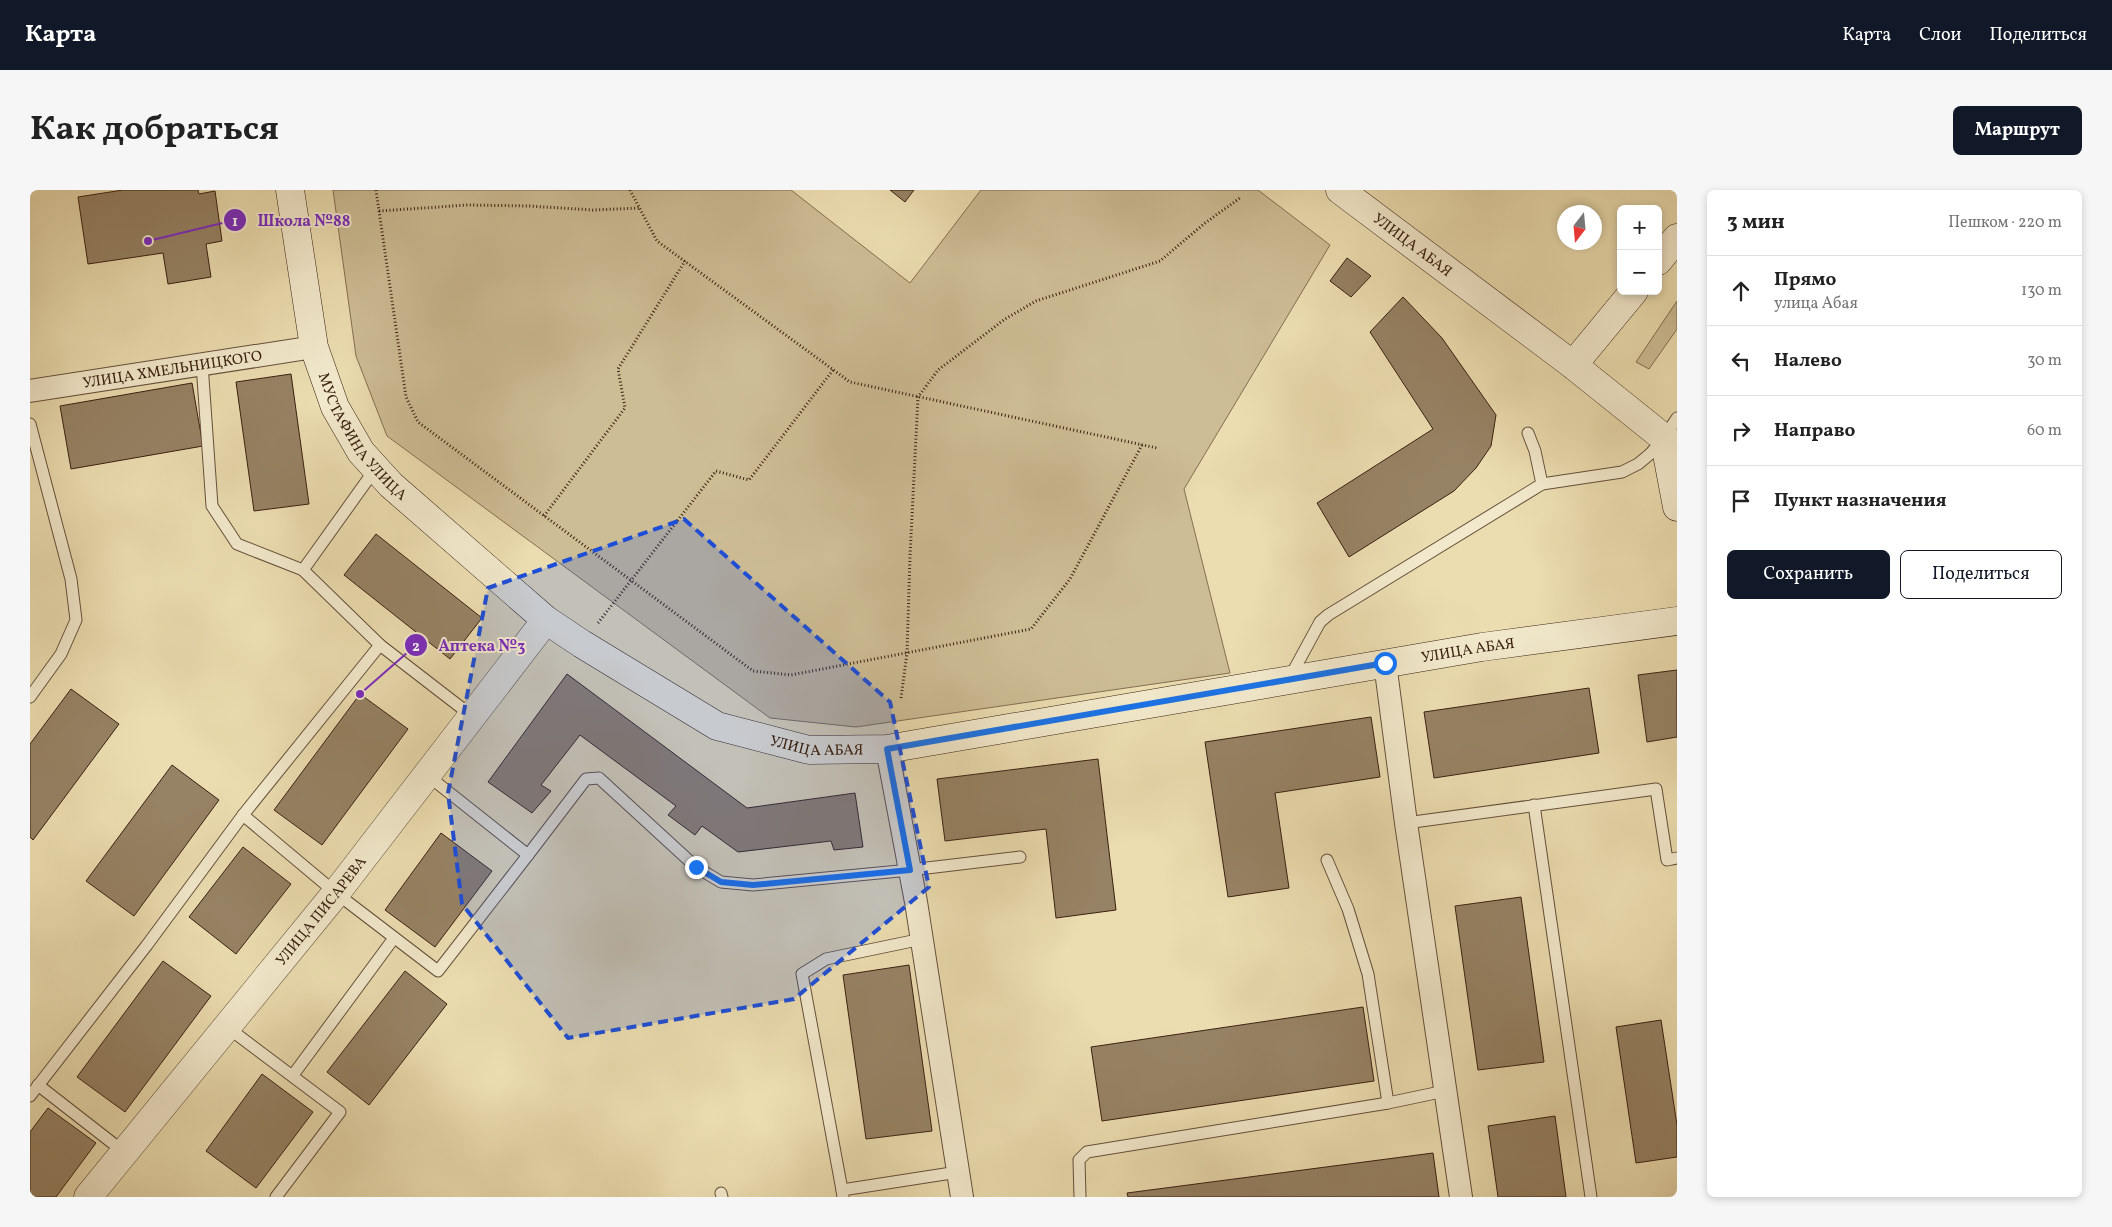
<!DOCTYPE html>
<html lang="ru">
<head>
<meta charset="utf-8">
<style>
	body { margin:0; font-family:Vollkorn,serif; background:#f6f6f6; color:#222 }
	.controls { position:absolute; right:15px; top:15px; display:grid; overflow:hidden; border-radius:8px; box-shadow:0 2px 8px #0003 }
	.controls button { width:45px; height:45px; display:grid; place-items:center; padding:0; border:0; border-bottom:1px solid #e0e0e0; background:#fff; color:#222; font:25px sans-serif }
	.compass { position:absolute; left:1527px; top:15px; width:45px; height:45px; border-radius:50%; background:#fff; box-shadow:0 2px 8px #0003; rotate:196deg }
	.stop { position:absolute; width:15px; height:15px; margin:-11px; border:4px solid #1a73e8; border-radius:50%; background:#fff }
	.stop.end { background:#1a73e8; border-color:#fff; box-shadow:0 1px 5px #0008 }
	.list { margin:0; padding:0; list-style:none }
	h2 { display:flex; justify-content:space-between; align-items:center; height:65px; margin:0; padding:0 20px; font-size:21px }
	h2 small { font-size:16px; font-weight:400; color:#767676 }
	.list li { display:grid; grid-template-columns:32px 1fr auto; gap:15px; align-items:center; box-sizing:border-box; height:70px; padding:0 20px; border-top:1px solid #e0e0e0 }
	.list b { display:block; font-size:19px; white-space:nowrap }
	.list p { margin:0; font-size:16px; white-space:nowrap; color:#767676 }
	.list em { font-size:16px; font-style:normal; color:#767676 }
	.actions { display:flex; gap:10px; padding:15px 20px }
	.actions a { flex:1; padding:11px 0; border:1px solid #111827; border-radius:8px; text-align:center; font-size:18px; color:#111827 }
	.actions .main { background:#111827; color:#fff }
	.icon { flex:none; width:28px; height:28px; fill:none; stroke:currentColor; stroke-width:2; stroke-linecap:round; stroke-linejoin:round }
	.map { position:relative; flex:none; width:1647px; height:1007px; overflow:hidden; border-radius:8px }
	header { display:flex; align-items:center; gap:30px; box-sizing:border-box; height:70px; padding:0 25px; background:#111827; color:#fff }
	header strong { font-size:24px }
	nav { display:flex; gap:28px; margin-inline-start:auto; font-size:18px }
	.intro { display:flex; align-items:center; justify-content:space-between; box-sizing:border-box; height:120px; padding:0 30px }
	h1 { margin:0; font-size:35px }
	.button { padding:12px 22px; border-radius:8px; background:#111827; color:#fff; font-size:18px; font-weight:700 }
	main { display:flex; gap:30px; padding:0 30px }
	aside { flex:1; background:#fff; border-radius:8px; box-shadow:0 2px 8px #0003 }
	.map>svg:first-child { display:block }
	.green { fill:#cdbd95; stroke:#846e54 }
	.building { fill:#968264; stroke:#3a2012 }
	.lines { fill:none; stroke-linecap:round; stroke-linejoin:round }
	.service-casing { stroke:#664f3a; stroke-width:13 }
	.minor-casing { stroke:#664f3a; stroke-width:24 }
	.tertiary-casing { stroke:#664f3a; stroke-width:29 }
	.secondary-casing { stroke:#3a2012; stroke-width:29 }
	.path { stroke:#3a2012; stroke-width:3; stroke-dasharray:1 2.5; stroke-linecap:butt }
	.service { stroke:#f2e9cc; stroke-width:11 }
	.minor { stroke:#f2e9cc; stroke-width:22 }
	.tertiary { stroke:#f2e9cc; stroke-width:28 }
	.secondary { stroke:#f2e9cc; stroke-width:28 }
	.route { stroke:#1a73e8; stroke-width:6 }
	.marked { fill:#1d4ed8; fill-opacity:0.2; stroke:#1d4ed8; stroke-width:4; stroke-dasharray:10 6; stroke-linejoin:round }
	.labels { text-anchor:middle; stroke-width:4; stroke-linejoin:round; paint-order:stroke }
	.street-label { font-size:15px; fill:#3a2012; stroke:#f2e9cc }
	.leader { fill:none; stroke:#7b2cbf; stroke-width:2 }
	.callout-dot { fill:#7b2cbf; stroke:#f2e9cc; stroke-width:2 }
	.mark-label { font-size:15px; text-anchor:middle; font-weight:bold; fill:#fff }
	.callout-label { font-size:16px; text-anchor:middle; font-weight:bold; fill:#7b2cbf; stroke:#f2e9cc; stroke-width:4; stroke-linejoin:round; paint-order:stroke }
</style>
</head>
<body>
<header>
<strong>Карта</strong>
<nav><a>Карта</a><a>Слои</a><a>Поделиться</a></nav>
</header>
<div class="intro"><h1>Как добраться</h1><a class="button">Маршрут</a></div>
<main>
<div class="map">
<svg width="1647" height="1007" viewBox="0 0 1647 1007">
	<rect width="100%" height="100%" fill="#ebddb0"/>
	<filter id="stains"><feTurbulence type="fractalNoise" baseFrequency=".004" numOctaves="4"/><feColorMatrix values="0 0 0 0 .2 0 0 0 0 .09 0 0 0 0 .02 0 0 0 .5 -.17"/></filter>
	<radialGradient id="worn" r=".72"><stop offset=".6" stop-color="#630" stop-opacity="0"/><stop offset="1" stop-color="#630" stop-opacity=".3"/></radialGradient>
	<g class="green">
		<path d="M303,0H761L880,93L951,0H1228L1300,55L1154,299L1200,483L826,537L740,528L357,246L326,166Z"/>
		<path d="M1647,111V139L1619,179L1606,172Z"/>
	</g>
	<g class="building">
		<path d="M93,0H168L169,4L185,1L192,51L176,54L181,87L138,94L133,63L58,74L48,7Z"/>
		<path d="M860,0H884L875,12Z"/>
		<path d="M1317,68L1341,86L1321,107L1300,91Z"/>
		<path d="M1373,107L1412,148L1466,225L1461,256L1446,278L1424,301L1319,367L1287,313L1403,239L1340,142Z"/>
		<path d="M261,184L279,314L224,321L206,192Z"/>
		<path d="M162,193L173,256L41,279L30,216Z"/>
		<path d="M346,344L452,428L420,469L314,385Z"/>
		<path d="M1647,480V547L1617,552L1608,485Z"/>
		<path d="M537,484L717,618L825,603L833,657L804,660L801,651L708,662L672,636L665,645L638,625L646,616L550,545L511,595L521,601L502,623L458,592Z"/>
		<path d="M1559,498L1569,563L1404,588L1394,522Z"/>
		<path d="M41,499L89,534L3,650L0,647V554Z"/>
		<path d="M330,504L378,539L292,655L244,620Z"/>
		<path d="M1341,527L1350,587L1245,603L1259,698L1198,707L1175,552Z"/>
		<path d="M1068,569L1086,720L1026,728L1016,639L915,651L907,589Z"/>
		<path d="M142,575L189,610L104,726L56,691Z"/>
		<path d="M411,643L462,681L405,757L355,720Z"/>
		<path d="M213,657L261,694L206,764L159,727Z"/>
		<path d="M1491,707L1514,872L1448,880L1425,716Z"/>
		<path d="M133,771L181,806L95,922L47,887Z"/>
		<path d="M879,775L902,941L836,949L813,785Z"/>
		<path d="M375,781L417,814L339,915L297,882Z"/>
		<path d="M1333,817L1344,891L1072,931L1061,857Z"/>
		<path d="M1631,830L1647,935V967L1606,973L1586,837Z"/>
		<path d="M232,884L283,922L226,998L176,961Z"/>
		<path d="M18,918L66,953L26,1007H0V942Z"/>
		<path d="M1525,926L1536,1007H1468L1458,936Z"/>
		<path d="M1403,963L1409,1007H1098L1097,1003Z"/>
	</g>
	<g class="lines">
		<defs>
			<g id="service">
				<path d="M172,174L182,316L207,354L273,380L350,455"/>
				<path d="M0,234L41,389L46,430L31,464L0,507"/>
				<path d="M1498,243L1505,261L1512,294"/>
				<path d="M273,380L346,278"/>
				<path d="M1259,489L1290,432L1298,425L1512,294L1592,282L1608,274L1620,264L1634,248L1647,228"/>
				<path d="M397,585L498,665L556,589L569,588L666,677L691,692L723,695L880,680L990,667"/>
				<path d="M1504,615L1561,1007"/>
				<path d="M213,625L350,455L442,526"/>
				<path d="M1376,633L1626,599L1637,670L1647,668"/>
				<path d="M1297,670L1318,719L1338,784L1358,913"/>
				<path d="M197,837L310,922L246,1007"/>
				<path d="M263,885L364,748"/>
				<path d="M8,895L94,962"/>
				<path d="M0,906L117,755L213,625L306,703L408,781L498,665"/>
				<path d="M812,1000L772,784L796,769L892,749"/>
				<path d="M691,1003L692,1007"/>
				<path d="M813,1007L812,1000L928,982"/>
				<path d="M1050,1007L1049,970L1057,962L1358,913L1415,901"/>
			</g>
			<g id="minor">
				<path id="s1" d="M0,201L284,157"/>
				<path d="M1355,473L1376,633L1431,1007"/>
				<path d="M857,559L886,712L932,1007"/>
			</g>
			<g id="tertiary">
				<path id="s2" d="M58,1007L306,703L516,430"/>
			</g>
			<g id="secondary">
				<path id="s3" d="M260,0L284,157L305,217L331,262L361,295L516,430L552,454L687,536L779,560L857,559L1452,457L1647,431"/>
				<path id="s4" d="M1310,0L1543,175L1634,248L1647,256"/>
				<path d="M1628,71L1647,48"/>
				<path d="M1543,175L1604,101"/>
				<path d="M1634,248L1647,317"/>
			</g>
		</defs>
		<use href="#service" class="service-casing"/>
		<use href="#minor" class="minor-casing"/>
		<use href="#tertiary" class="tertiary-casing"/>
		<use href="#secondary" class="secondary-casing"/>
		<g class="path">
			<path d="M346,0L376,207L388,232L723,481L761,485L1001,439L1040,389L1112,255"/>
			<path d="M600,0L627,51L820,192L1127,258"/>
			<path d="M349,21L438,15L499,16L563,20L610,18"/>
			<path d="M514,326L595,218L588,179L655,71"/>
			<path d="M568,433L686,281L719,290L803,180"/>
			<path d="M871,508L877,463L880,366L888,207L908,180L975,129L1006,111L1130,71L1175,33L1210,8"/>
		</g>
		<use href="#service" class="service"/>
		<use href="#minor" class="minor"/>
		<use href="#tertiary" class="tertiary"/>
		<use href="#secondary" class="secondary"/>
	</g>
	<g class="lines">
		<path class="route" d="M666,677L691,692L723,695L880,680L857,559L1355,473"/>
	</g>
	<path class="marked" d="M654,329L860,512L899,697L764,809L538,848L432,714L418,603L458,398Z"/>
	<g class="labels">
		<g class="street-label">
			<text dy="5" stroke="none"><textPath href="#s4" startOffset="91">УЛИЦА АБАЯ</textPath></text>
			<text dy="5" stroke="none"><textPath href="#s1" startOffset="144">УЛИЦА ХМЕЛЬНИЦКОГО</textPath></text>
			<text dy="5" stroke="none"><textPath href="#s3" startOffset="262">МУСТАФИНА УЛИЦА</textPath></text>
			<text dy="5" stroke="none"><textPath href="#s3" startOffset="1488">УЛИЦА АБАЯ</textPath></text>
			<text dy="5" stroke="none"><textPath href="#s3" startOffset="828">УЛИЦА АБАЯ</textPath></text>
			<text dy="5" stroke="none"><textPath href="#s2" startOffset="369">УЛИЦА ПИСАРЕВА</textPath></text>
		</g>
	</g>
	<path class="leader" d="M118 51L205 30M330 504L386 455"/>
	<g class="callout-dot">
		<circle cx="118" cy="51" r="5"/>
		<circle cx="330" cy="504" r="5"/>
		<circle cx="205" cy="30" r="12"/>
		<circle cx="386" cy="455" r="12"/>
	</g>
	<g class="mark-label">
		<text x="205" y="36">1</text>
		<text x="386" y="461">2</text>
	</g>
	<g class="callout-label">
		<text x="274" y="36">Школа №88</text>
		<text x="452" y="461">Аптека №3</text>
	</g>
	<rect width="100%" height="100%" filter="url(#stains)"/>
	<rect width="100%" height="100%" fill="url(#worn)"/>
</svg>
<div class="controls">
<button>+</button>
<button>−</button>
</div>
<svg class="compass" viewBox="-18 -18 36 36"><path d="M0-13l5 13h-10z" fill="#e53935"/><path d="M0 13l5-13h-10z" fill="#767676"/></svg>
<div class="stop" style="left:1355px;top:473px"></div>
<div class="stop end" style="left:666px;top:677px"></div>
</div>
<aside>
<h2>3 мин<small>Пешком · 220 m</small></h2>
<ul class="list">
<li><svg class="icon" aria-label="ahead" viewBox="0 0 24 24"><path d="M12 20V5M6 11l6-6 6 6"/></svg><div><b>Прямо</b><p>улица Абая</p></div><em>130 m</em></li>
<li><svg class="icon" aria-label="left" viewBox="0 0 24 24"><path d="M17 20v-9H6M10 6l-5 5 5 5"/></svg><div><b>Налево</b></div><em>30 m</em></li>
<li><svg class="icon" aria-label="right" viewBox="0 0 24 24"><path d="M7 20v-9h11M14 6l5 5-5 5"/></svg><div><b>Направо</b></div><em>60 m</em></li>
<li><svg class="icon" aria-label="arrive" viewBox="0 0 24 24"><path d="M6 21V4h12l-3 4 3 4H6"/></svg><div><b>Пункт назначения</b></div></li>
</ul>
<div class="actions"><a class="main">Сохранить</a><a>Поделиться</a></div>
</aside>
</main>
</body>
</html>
